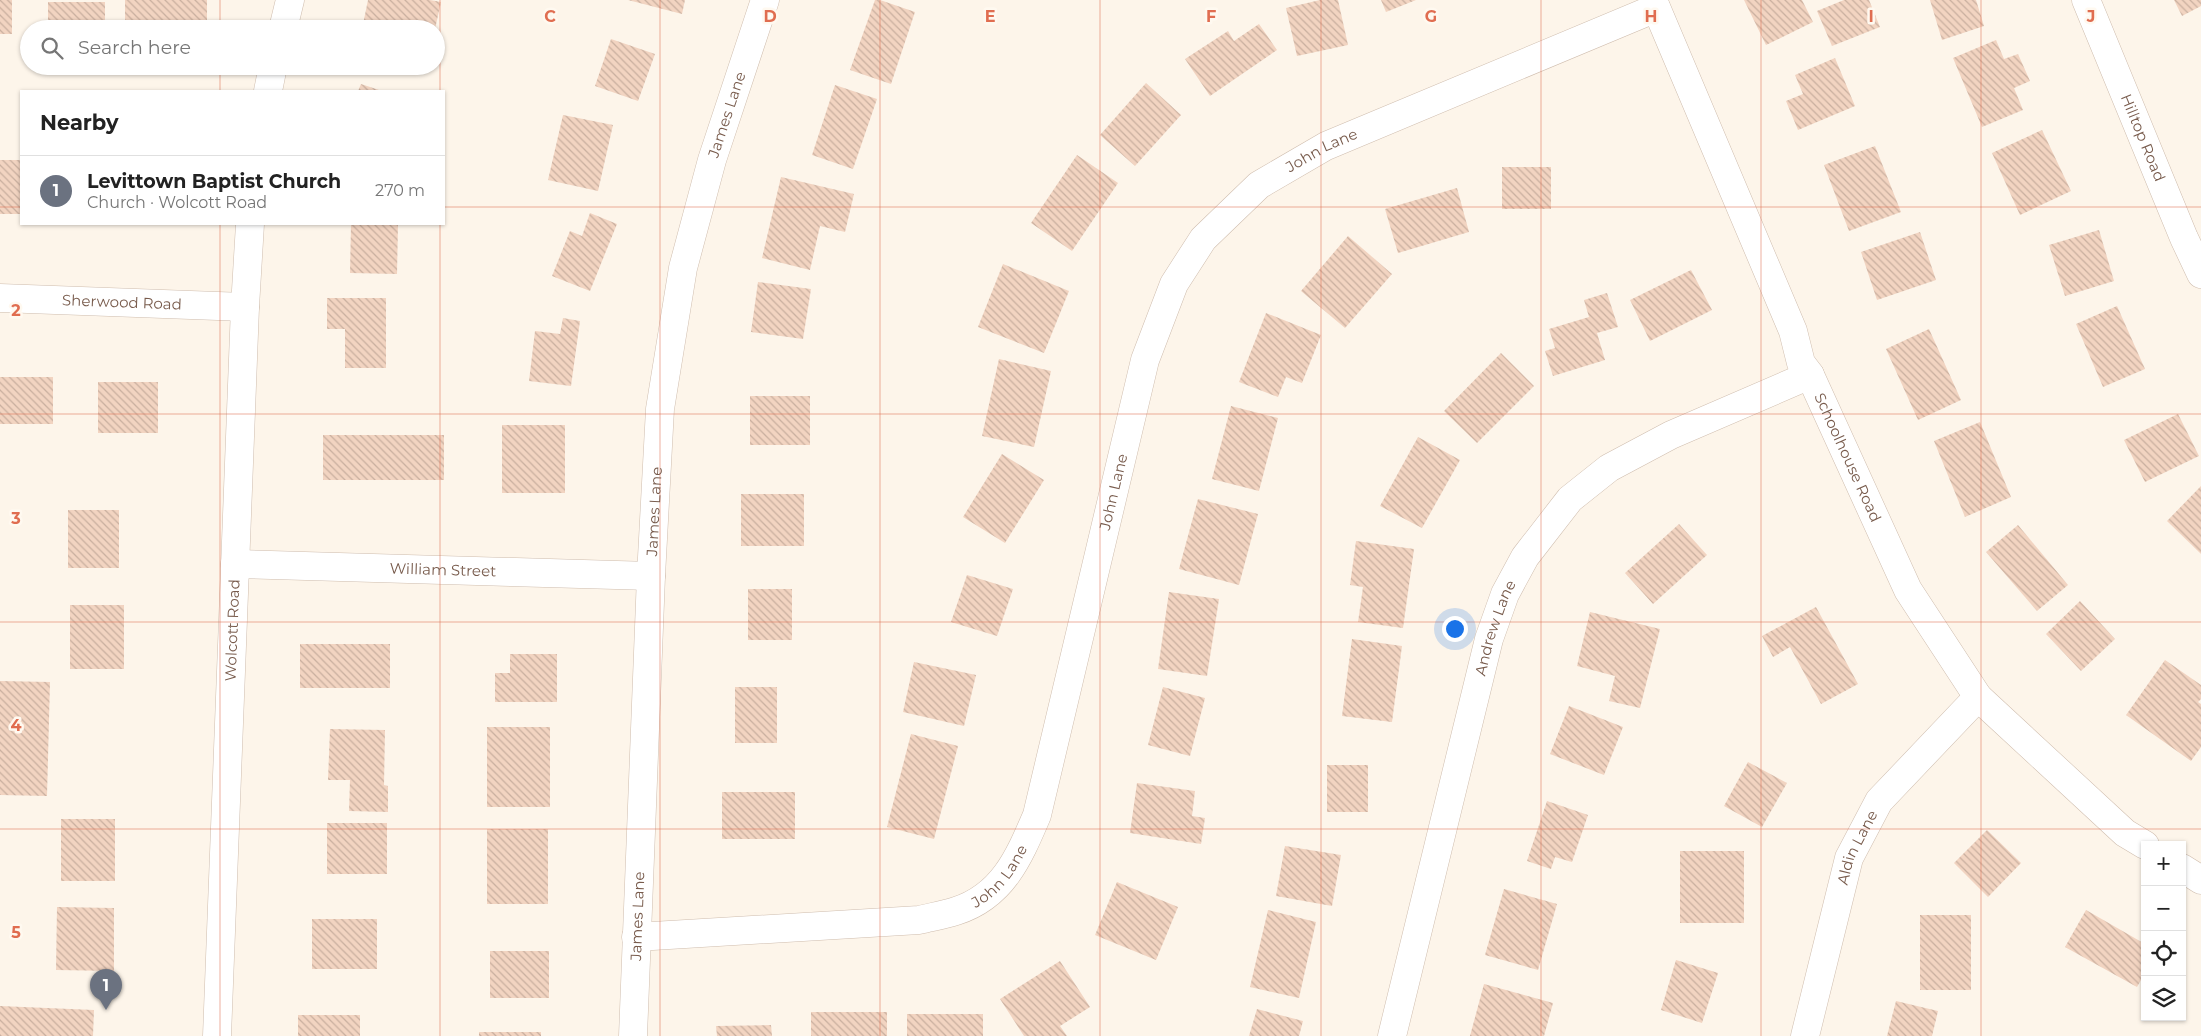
<!DOCTYPE html>
<html lang="en">
<head>
<meta charset="utf-8">
<style>
	body { margin:0; font-family:Montserrat,sans-serif; background:#f6f6f6; color:#222 }
	.controls { position:absolute; right:15px; bottom:15px; display:grid; overflow:hidden; border-radius:0px; box-shadow:0 1px 4px #0004 }
	.controls button { width:45px; height:45px; display:grid; place-items:center; padding:0; border:0; border-bottom:1px solid #e0e0e0; background:#fff; color:#222; font:25px sans-serif }
	.you { position:absolute; left:1454px; top:628px; width:18px; height:18px; margin:-12px; border:4px solid #fff; border-radius:50%; background:#1a73e8; box-shadow:0 0 0 8px #1a73e833 }
	.badge { display:grid; place-items:center; width:32px; height:32px; border-radius:50%; background:#e56e50; color:#fff; font-size:16px; font-weight:700 }
	.pin { position:absolute; translate:-50% -41px; filter:drop-shadow(0 1px 2px #0008) }
	.pin::after { content:''; position:absolute; top:26px; width:18px; height:15px; background:inherit; clip-path:polygon(0 0,100% 0,50% 100%) }
	.list { margin:0; padding:0; list-style:none }
	h2 { display:flex; justify-content:space-between; align-items:center; height:65px; margin:0; padding:0 20px; font-size:21px }
	h2 small { font-size:16px; font-weight:400; color:#767676 }
	.list li { display:grid; grid-template-columns:32px 1fr auto; gap:15px; align-items:center; box-sizing:border-box; height:70px; padding:0 20px; border-top:1px solid #e0e0e0 }
	.list b { display:block; font-size:19px; white-space:nowrap }
	.list p { margin:0; font-size:16px; white-space:nowrap; color:#767676 }
	.list em { font-size:16px; font-style:normal; color:#767676 }
	.icon { flex:none; width:28px; height:28px; fill:none; stroke:currentColor; stroke-width:2; stroke-linecap:round; stroke-linejoin:round }
	.map { position:relative; flex:none; width:2201px; height:1036px; overflow:hidden }
	.search { position:absolute; background:#fff; box-shadow:0 1px 4px #0004; left:20px; top:20px; width:425px; height:55px; display:flex; align-items:center; gap:12px; box-sizing:border-box; padding:0 18px; border-radius:28px; color:#767676; font-size:19px }
	.panel { position:absolute; background:#fff; box-shadow:0 1px 4px #0004; left:20px; top:90px; width:425px; height:135px; border-radius:0px }
	.map>svg:first-child { display:block }
	.building { fill:url(#building-back-hatch) }
	.lines { fill:none; stroke-linecap:round; stroke-linejoin:round }
	.minor-casing { stroke:#cfbdae; stroke-width:29 }
	.minor { stroke:#fff; stroke-width:28 }
	.grid { fill:none; stroke:#e06d50; stroke-width:1; stroke-opacity:0.55 }
	.labels { text-anchor:middle; stroke-width:5; stroke-linejoin:round; paint-order:stroke }
	.street-label { font-size:15px; fill:#785b4c; stroke:#fff9f0 }
	.grid-label { font-size:16px; text-anchor:middle; font-weight:bold; fill:#e06d50; stroke:#fff9f0; stroke-width:5; stroke-linejoin:round; paint-order:stroke }
</style>
</head>
<body>
<div class="map">
<svg width="2201" height="1036" viewBox="0 0 2201 1036">
	<defs>
		<pattern id="building-back-hatch" width="6" height="6" patternUnits="userSpaceOnUse" patternTransform="scale(1.25)"><rect width="6" height="6" fill="#f2d4c1"/><path d="M-1 5l2 2M0 0l6 6M5-1l2 2" fill="none" stroke="#c9af9f"/></pattern>
	</defs>
	<rect width="100%" height="100%" fill="#fdf5ea"/>
	<g class="building">
		<rect x="0" y="0" width="12" height="34"/>
		<rect x="125" y="0" width="82" height="29"/>
		<path d="M368,0H430L441,2L435,29H362Z"/>
		<path d="M628,0H685L682,14Z"/>
		<path d="M875,0H880L915,12L891,84L850,70Z"/>
		<path d="M1320,0H1338L1348,45L1297,56L1286,8Z"/>
		<path d="M1381,0H1416L1386,12Z"/>
		<path d="M1744,0H1802L1813,22L1766,45Z"/>
		<path d="M1844,0H1869L1880,27L1832,46L1817,11Z"/>
		<path d="M1930,0H1976L1984,26L1942,40Z"/>
		<path d="M2174,0H2201V6L2182,16Z"/>
		<rect x="48" y="2" width="57" height="27"/>
		<path d="M1259,24L1277,50L1210,96L1185,59L1228,31L1234,41Z"/>
		<path d="M611,39L655,54L638,101L595,86Z"/>
		<path d="M1996,40L2004,59L2018,54L2030,81L2014,88L2023,110L1982,127L1953,58Z"/>
		<path d="M1835,58L1855,106L1798,130L1786,101L1803,94L1795,75Z"/>
		<path d="M1146,83L1181,115L1135,166L1100,135Z"/>
		<path d="M361,84L382,91H358Z"/>
		<path d="M835,85L877,99L853,169L812,155Z"/>
		<path d="M563,115L613,125L598,191L548,180Z"/>
		<path d="M2042,130L2071,191L2020,215L1992,153Z"/>
		<path d="M1875,146L1901,212L1849,231L1824,165Z"/>
		<path d="M1077,155L1118,183L1072,251L1031,223Z"/>
		<rect x="0" y="160" width="21" height="54"/>
		<rect x="1502" y="167" width="49" height="42"/>
		<path d="M781,177L854,194L845,232L820,226L810,270L762,258Z"/>
		<path d="M1457,188L1469,232L1398,253L1385,209Z"/>
		<path d="M590,213L617,224L590,291L552,276L570,231L582,236Z"/>
		<path d="M351,224H398L397,274L350,273Z"/>
		<path d="M2099,230L2114,281L2065,296L2049,245Z"/>
		<path d="M1920,232L1936,280L1877,300L1861,252Z"/>
		<path d="M1348,236L1392,274L1345,328L1301,291Z"/>
		<path d="M1003,264L1069,291L1044,353L978,327Z"/>
		<path d="M1691,270L1712,310L1650,341L1630,300Z"/>
		<path d="M758,282L811,289L803,339L751,332Z"/>
		<path d="M1607,293L1618,327L1597,333L1605,360L1553,376L1545,351L1555,348L1549,329L1589,317L1584,300Z"/>
		<path d="M327,298H386V368H345V329H327Z"/>
		<path d="M2117,306L2145,369L2103,387L2076,324Z"/>
		<path d="M1266,313L1321,335L1302,383L1286,377L1278,397L1239,382Z"/>
		<path d="M563,318L580,321L571,386L529,381L535,331L560,334Z"/>
		<path d="M1929,329L1961,400L1918,420L1886,349Z"/>
		<path d="M1501,353L1534,386L1477,443L1444,411Z"/>
		<path d="M999,359L1051,371L1034,447L982,436Z"/>
		<rect x="0" y="377" width="53" height="47"/>
		<rect x="98" y="382" width="60" height="51"/>
		<rect x="750" y="396" width="60" height="49"/>
		<path d="M1231,406L1278,418L1259,491L1212,479Z"/>
		<path d="M2178,414L2199,456L2145,482L2124,440Z"/>
		<path d="M1980,422L2011,497L1965,517L1934,441Z"/>
		<rect x="502" y="425" width="63" height="68"/>
		<rect x="323" y="435" width="121" height="45"/>
		<path d="M1418,437L1460,460L1422,528L1380,506Z"/>
		<path d="M1002,454L1044,480L1005,543L963,517Z"/>
		<path d="M2201,486V554L2167,521Z"/>
		<rect x="741" y="494" width="63" height="52"/>
		<path d="M1198,499L1258,514L1239,585L1179,569Z"/>
		<rect x="68" y="510" width="51" height="58"/>
		<path d="M1679,524L1707,555L1653,604L1625,573Z"/>
		<path d="M2018,525L2068,585L2037,611L1986,552Z"/>
		<path d="M1356,541L1414,549L1403,628L1358,622L1363,587L1350,585Z"/>
		<path d="M967,575L1013,589L997,636L951,622Z"/>
		<rect x="748" y="589" width="44" height="51"/>
		<path d="M1169,592L1219,599L1207,676L1158,669Z"/>
		<path d="M2080,601L2115,639L2081,671L2046,634Z"/>
		<rect x="70" y="605" width="54" height="64"/>
		<path d="M1816,607L1858,684L1821,704L1790,647L1773,657L1762,636Z"/>
		<path d="M1590,612L1660,629L1640,708L1609,701L1615,676L1577,666Z"/>
		<path d="M1352,639L1402,646L1392,722L1342,716Z"/>
		<rect x="300" y="644" width="90" height="44"/>
		<path d="M510,654H557V702H495V673H510Z"/>
		<path d="M2165,660L2201,685V699L2198,702L2201,704V747L2191,761L2126,715Z"/>
		<path d="M914,662L976,675L964,726L903,712Z"/>
		<path d="M0,681L50,682L47,796L0,795Z"/>
		<rect x="735" y="687" width="42" height="56"/>
		<path d="M1163,687L1205,698L1190,756L1148,745Z"/>
		<path d="M1569,706L1623,727L1604,775L1550,754Z"/>
		<rect x="487" y="727" width="63" height="80"/>
		<path d="M330,729L385,730L384,785L388,786V812L349,811L350,780H328Z"/>
		<path d="M911,734L958,746L934,839L887,827Z"/>
		<path d="M1748,762L1787,783L1762,827L1724,806Z"/>
		<rect x="1327" y="765" width="41" height="47"/>
		<path d="M1137,783L1195,791L1192,816L1205,818L1201,844L1130,833Z"/>
		<rect x="722" y="792" width="73" height="47"/>
		<path d="M1547,801L1588,815L1572,862L1555,857L1551,869L1527,861Z"/>
		<rect x="61" y="819" width="54" height="62"/>
		<rect x="327" y="823" width="60" height="51"/>
		<rect x="487" y="829" width="61" height="75"/>
		<path d="M1987,830L2021,863L1988,897L1954,863Z"/>
		<path d="M1285,846L1341,855L1332,906L1276,896Z"/>
		<rect x="1680" y="851" width="64" height="72"/>
		<path d="M1117,882L1178,907L1156,960L1095,935Z"/>
		<path d="M1504,889L1557,904L1538,970L1485,955Z"/>
		<path d="M57,907L114,908V971L56,970Z"/>
		<path d="M1268,910L1316,922L1299,998L1250,987Z"/>
		<path d="M2086,910L2145,944V973L2137,987L2065,947Z"/>
		<rect x="1920" y="915" width="51" height="75"/>
		<rect x="312" y="919" width="65" height="50"/>
		<rect x="490" y="951" width="59" height="47"/>
		<path d="M1676,960L1718,973L1702,1023L1661,1010Z"/>
		<path d="M1060,961L1090,1007L1060,1026L1067,1036H1024L1000,999Z"/>
		<path d="M1484,984L1553,1003L1544,1036H1470Z"/>
		<path d="M1896,1001L1938,1011L1932,1036H1887Z"/>
		<path d="M0,1006L94,1010L93,1036H0Z"/>
		<path d="M1257,1009L1303,1021L1299,1036H1249Z"/>
		<rect x="811" y="1012" width="76" height="24"/>
		<rect x="907" y="1014" width="76" height="22"/>
		<rect x="298" y="1015" width="62" height="21"/>
		<path d="M771,1025L772,1036H717L716,1026Z"/>
		<rect x="479" y="1032" width="62" height="4"/>
	</g>
	<g class="lines">
		<defs>
			<g id="minor">
				<path id="s1" d="M1653,0L1793,331L1801,363L1810,375L1908,590L1978,697L2125,833L2145,845"/>
				<path id="s2" d="M2086,0L2184,238L2201,274"/>
				<path d="M283,29L290,0"/>
				<path d="M268,91L273,66"/>
				<path id="s3" d="M0,298L245,307"/>
				<path id="s4" d="M235,564L651,576"/>
				<path d="M2182,868L2201,880"/>
				<path id="s5" d="M636,937L919,920C931,917 944,915 956,911C1003,896 1019,857 1037,815L1145,360L1174,284L1203,239L1259,185L1326,146L1656,8"/>
				<path id="s6" d="M217,1036L245,307L250,224"/>
				<path id="s7" d="M633,1036L651,576L660,409L683,268L712,160L765,0"/>
				<path id="s8" d="M1392,1036L1489,639L1505,594L1525,557L1570,499L1609,468L1671,435L1810,375"/>
				<path id="s9" d="M1805,1036L1849,858L1879,801L1978,697"/>
			</g>
		</defs>
		<use href="#minor" class="minor-casing"/>
		<use href="#minor" class="minor"/>
	</g>
	<path class="grid" d="M220,0V29M440,0V91M660,0V1036M880,0V1036M1100,0V1036M1321,0V1036M1541,0V1036M1761,0V1036M1981,0V1036M220,66V91M0,207H21M444,207H2201M220,224V1036M440,224V1036M0,414H2201M0,622H2201M0,829H2201"/>
	<g class="labels">
		<g class="street-label">
			<text dy="5" stroke="none"><textPath href="#s7" startOffset="930">James Lane</textPath></text>
			<text dy="5" stroke="none"><textPath href="#s2" startOffset="149">Hilltop Road</textPath></text>
			<text dy="5" stroke="none"><textPath href="#s5" startOffset="1204">John Lane</textPath></text>
			<text dy="5" stroke="none"><textPath href="#s3" startOffset="122">Sherwood Road</textPath></text>
			<text dy="5" stroke="none"><textPath href="#s1" startOffset="498">Schoolhouse Road</textPath></text>
			<text dy="5" stroke="none"><textPath href="#s5" startOffset="784">John Lane</textPath></text>
			<text dy="5" stroke="none"><textPath href="#s7" startOffset="525">James Lane</textPath></text>
			<text dy="5" stroke="none"><textPath href="#s4" startOffset="208">William Street</textPath></text>
			<text dy="5" stroke="none"><textPath href="#s8" startOffset="421">Andrew Lane</textPath></text>
			<text dy="5" stroke="none"><textPath href="#s6" startOffset="406">Wolcott Road</textPath></text>
			<text dy="5" stroke="none"><textPath href="#s9" startOffset="196">Aldin Lane</textPath></text>
			<text dy="5" stroke="none"><textPath href="#s5" startOffset="379">John Lane</textPath></text>
			<text dy="5" stroke="none"><textPath href="#s7" startOffset="120">James Lane</textPath></text>
		</g>
	</g>
	<g class="grid-label">
		<text x="550" y="22">C</text>
		<text x="770" y="22">D</text>
		<text x="990" y="22">E</text>
		<text x="1211" y="22">F</text>
		<text x="1431" y="22">G</text>
		<text x="1651" y="22">H</text>
		<text x="1871" y="22">I</text>
		<text x="2091" y="22">J</text>
		<text x="16" y="316">2</text>
		<text x="16" y="524">3</text>
		<text x="16" y="731">4</text>
		<text x="16" y="938">5</text>
	</g>
</svg>
<div class="controls">
<button>+</button>
<button>−</button>
<button><svg class="icon" aria-label="locate" viewBox="0 0 24 24"><circle cx="12" cy="12" r="6"/><path d="M12 2v4M12 18v4M2 12h4M18 12h4"/></svg></button>
<button><svg class="icon" aria-label="layers" viewBox="0 0 24 24"><path d="M12 4l9 5-9 5-9-5zM3 14l9 5 9-5"/></svg></button>
</div>
<div class="you"></div>
<div class="pin badge" style="left:106px;top:1010px;background:#6b7280">1</div>
<div class="search"><svg class="icon" aria-label="search" viewBox="0 0 24 24"><circle cx="10" cy="10" r="6"/><path d="M15 15l6 6"/></svg>Search here</div>
<section class="panel">
<h2>Nearby<small></small></h2>
<ul class="list">
<li><span class="badge" style="background:#6b7280">1</span><div><b>Levittown Baptist Church</b><p>Church · Wolcott Road</p></div><em>270 m</em></li>
</ul>
</section>
</div>
</body>
</html>
